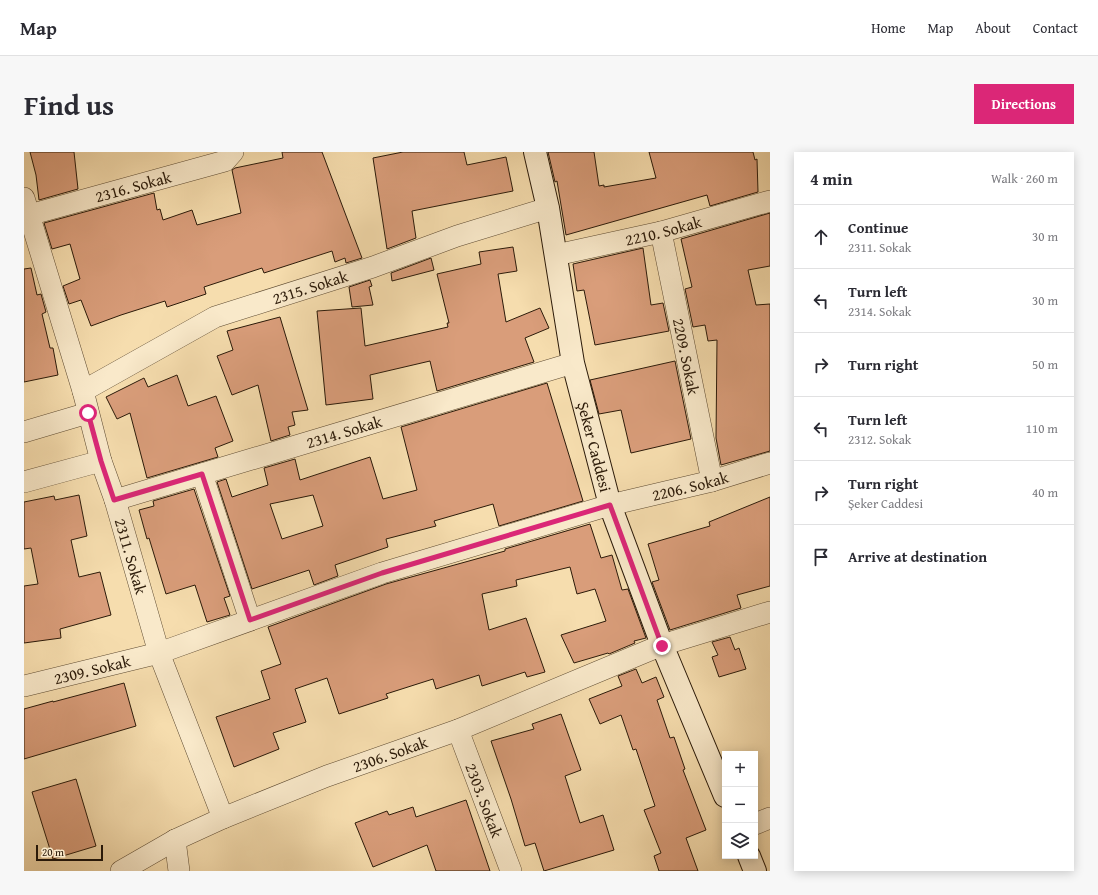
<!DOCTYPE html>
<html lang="en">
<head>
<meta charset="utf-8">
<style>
	body { margin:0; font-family:"Gentium Book Plus",serif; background:#f7f7f7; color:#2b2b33 }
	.controls { position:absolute; right:12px; bottom:12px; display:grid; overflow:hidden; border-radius:0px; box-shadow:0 2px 10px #0003 }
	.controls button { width:36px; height:36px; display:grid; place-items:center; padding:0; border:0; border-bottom:1px solid #e1e1e2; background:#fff; color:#2b2b33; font:20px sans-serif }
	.scale { position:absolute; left:12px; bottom:10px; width:67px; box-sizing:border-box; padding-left:4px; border:2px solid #2b1a09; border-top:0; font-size:11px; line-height:14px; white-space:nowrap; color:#2b1a09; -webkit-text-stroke:3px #f9e9ca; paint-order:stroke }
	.stop { position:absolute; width:12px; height:12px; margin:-9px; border:3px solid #db2777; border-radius:50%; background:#fff }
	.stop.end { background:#db2777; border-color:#fff; box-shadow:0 1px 4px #0008 }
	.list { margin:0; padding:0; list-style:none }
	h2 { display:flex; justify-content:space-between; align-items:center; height:52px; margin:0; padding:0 16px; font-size:17px }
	h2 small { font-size:13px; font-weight:400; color:#7c7c81 }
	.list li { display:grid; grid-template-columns:26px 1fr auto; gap:12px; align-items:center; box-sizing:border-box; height:64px; padding:0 16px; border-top:1px solid #e1e1e2 }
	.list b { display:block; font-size:15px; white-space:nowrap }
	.list p { margin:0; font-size:13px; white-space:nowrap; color:#7c7c81 }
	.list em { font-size:13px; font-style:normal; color:#7c7c81 }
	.icon { flex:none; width:22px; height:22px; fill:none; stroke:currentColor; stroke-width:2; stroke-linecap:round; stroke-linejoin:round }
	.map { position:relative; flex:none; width:746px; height:719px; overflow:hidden; border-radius:0px }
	header { display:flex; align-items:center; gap:24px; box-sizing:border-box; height:56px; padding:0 20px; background:#fff; border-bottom:1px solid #e1e1e2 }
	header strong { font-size:19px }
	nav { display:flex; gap:22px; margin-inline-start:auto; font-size:14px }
	.intro { display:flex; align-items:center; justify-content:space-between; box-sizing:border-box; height:96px; padding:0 24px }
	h1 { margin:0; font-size:28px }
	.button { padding:10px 18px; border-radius:0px; background:#db2777; color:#fff; font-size:14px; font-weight:700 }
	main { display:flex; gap:24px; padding:0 24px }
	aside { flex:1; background:#fff; border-radius:0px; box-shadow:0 2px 10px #0003 }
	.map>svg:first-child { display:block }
	.building { fill:#d99d7a; stroke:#2b1a09; fill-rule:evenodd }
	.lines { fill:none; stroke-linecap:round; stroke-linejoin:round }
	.street-casing { stroke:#5e4b32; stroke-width:22 }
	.secondary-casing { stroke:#2b1a09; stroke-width:24 }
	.street { stroke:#f9e9ca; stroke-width:21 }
	.secondary { stroke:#f9e9ca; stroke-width:22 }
	.route { stroke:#db2777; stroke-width:5 }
	.labels { text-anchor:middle; stroke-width:3; stroke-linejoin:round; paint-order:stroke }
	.street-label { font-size:16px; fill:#2b1a09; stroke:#f9e9ca }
</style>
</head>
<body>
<header>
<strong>Map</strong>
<nav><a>Home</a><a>Map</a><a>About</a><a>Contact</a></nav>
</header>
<div class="intro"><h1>Find us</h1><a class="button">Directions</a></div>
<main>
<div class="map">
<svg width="746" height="719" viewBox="0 0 746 719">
	<rect width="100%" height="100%" fill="#f6ddae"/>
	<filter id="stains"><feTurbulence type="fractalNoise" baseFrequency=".005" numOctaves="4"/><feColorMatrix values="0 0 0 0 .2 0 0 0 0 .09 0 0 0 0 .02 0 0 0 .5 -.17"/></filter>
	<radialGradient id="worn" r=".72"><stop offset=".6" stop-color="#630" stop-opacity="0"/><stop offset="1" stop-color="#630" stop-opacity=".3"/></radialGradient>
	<g class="building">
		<path d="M6,0H50L54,37L15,48L12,23Z"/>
		<path d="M258,0H298L338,106L322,111L321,106L311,110L308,99L240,121L238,116L180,135L182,142L143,155L141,149L97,163L67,174L57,148L45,152L39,134L56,127L46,92L28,97L20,71L130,41L133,58L136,57L139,68L168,58L173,73L217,61L208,18L211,16L259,6Z"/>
		<path d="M379,0H440L443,13L482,5L489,39L388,59L392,86L363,97L349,6Z"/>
		<path d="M524,0H570L575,34L580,33V35L632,26L625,0H729L731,8L733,7L734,40L686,54L683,43L542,83L533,29L531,30Z"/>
		<path d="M746,61V114L724,118L732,153L746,152V299L697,313L692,286L693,188L684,189L681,173L669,175L661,137L668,135L657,87Z"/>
		<path d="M489,95L493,119L474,122L482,170L516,156L525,176L501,186L510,210L413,239L406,209L346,223L349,247L302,253L293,159L337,156L341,194L424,175L423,171H425L413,122L457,112L455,100Z"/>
		<path d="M619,96L627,153L639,151L645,179L571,193L560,138L553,139L549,112Z"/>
		<path d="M407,106L410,118L368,129L367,121Z"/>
		<path d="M7,116L13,143L17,142L22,160L18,162L26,196H29L34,223L0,230V117Z"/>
		<path d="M346,128L348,134L345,135L349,153L328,155L325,135Z"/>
		<path d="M256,165L284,258L268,260L271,273L264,275L266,283L247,289L234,233L208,243L193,204L209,198L203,179Z"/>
		<path d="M651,209L667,287L607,301L597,258L575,262L566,228Z"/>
		<path d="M153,223L164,254L192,244L209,289L191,296L194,305L123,326L106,261L93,267L82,245L120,226L124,235Z"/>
		<path d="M523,231L559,349L475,374L469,352L410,369L412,374L362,387L364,395L311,413L314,424L290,433L285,418L228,437L193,330L202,327L208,345L244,333L240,316L271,307L276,328L346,305L359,347L393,338L377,275ZM289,343L299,374L258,387L246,352Z"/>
		<path d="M170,337L206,444L200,446L206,463L183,470L171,433L142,442L125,386L123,387L115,358L130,354L129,349Z"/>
		<path d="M55,343L63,384L47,388L55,425L76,420L87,463L36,477L37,486L0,491V434L14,432L7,396L0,397V350L30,344L31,348Z"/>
		<path d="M746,345V434L713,443L717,456L646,478L628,430L635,428L624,392L686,374L685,370Z"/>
		<path d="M566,372L577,406L588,403L598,438L604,437L622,486L610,489L611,491L585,502L584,501L550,511L537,483L582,469L571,437L553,442L546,415L492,428L493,434L458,442L465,478L502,466L521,520L503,525L501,520L458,534L455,523L412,537L409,527L362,542L364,546L315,562L303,526L271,537L282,570L249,581L255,597L210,615L192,565L246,547L237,519L257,512L244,475L362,432L481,399V397Z"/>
		<path d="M706,485L711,498L715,496L722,517L695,525L688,505L694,503L688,490Z"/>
		<path d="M612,517L618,531L632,525L640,545L633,548L646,586L650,585L661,617L659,618L682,678L662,686L674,719H635L630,704L637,701L620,658L631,654L612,597L609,598L597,563L576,572L565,547L598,534L594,524Z"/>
		<path d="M100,531L112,574L0,607V557L29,549V550Z"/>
		<path d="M537,562L557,618L541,624L556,671L579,663L590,698L520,719L511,691L501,694L487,647L467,589L510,577L508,572Z"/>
		<path d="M52,627L72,694L29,707L8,640Z"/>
		<path d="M442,648L466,719H412L403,693L349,715L331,671L363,659L365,663L389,655L392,665Z"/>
	</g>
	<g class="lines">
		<defs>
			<g id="street">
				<path id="s1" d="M0,46L59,239L77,309L91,348L135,501L199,666"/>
				<path id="s2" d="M5,63L201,9L209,0"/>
				<path id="s3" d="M637,80L688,329"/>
				<path id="s4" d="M532,103L637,80L746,49"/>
				<path id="s5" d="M59,239L191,165L349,115L433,84L524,56"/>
				<path d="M0,280L64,261"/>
				<path d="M178,322L226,468"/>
				<path d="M0,330L77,309"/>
				<path id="s6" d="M91,348L549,211"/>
				<path id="s7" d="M0,534L135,501L358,421L586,353L688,329L746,311"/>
				<path id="s8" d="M434,578L487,719"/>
				<path d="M731,672L746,666"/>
				<path d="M151,688L155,719"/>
				<path id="s9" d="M97,719L151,688L199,666L303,624L434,578L638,493L746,460"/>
			</g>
			<g id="secondary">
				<path id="s10" d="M511,0L524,56L549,211L586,353L638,493L701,644"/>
				<path d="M725,704L731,719"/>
			</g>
		</defs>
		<use href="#street" class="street-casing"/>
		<use href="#secondary" class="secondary-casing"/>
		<use href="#street" class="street"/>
		<use href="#secondary" class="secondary"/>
	</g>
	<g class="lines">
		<path class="route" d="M64,261L77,309L90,348L178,322L226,468L358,421L586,353L638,494"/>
	</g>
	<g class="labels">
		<g class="street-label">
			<text dy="6" stroke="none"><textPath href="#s2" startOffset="108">2316. Sokak</textPath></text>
			<text dy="6" stroke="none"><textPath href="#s4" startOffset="110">2210. Sokak</textPath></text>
			<text dy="6" stroke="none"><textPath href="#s5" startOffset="251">2315. Sokak</textPath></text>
			<text dy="6" stroke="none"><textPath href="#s3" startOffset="127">2209. Sokak</textPath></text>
			<text dy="6" stroke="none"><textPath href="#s6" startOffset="239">2314. Sokak</textPath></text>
			<text dy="6" stroke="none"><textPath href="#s10" startOffset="301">Şeker Caddesi</textPath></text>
			<text dy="6" stroke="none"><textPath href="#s7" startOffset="696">2206. Sokak</textPath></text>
			<text dy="6" stroke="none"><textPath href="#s1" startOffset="374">2311. Sokak</textPath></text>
			<text dy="6" stroke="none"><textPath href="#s7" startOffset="70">2309. Sokak</textPath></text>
			<text dy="6" stroke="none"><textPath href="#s9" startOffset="294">2306. Sokak</textPath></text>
			<text dy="6" stroke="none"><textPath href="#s8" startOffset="75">2303. Sokak</textPath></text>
		</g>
	</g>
	<rect width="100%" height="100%" filter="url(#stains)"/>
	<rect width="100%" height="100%" fill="url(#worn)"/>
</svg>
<div class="controls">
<button>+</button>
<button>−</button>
<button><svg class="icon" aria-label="layers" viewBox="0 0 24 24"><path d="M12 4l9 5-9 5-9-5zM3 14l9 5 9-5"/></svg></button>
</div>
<div class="scale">20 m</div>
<div class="stop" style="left:64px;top:261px"></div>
<div class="stop end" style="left:638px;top:494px"></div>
</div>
<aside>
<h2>4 min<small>Walk · 260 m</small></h2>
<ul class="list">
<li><svg class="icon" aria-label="ahead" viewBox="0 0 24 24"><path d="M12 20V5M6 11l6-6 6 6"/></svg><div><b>Continue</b><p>2311. Sokak</p></div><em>30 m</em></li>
<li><svg class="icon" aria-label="left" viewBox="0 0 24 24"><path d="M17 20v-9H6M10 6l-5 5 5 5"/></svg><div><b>Turn left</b><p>2314. Sokak</p></div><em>30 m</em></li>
<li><svg class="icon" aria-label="right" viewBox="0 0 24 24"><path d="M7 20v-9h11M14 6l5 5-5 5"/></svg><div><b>Turn right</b></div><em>50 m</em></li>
<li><svg class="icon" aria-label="left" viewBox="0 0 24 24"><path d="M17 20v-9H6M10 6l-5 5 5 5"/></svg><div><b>Turn left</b><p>2312. Sokak</p></div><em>110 m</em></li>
<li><svg class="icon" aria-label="right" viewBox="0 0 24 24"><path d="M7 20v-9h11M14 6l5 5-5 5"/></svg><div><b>Turn right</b><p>Şeker Caddesi</p></div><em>40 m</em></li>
<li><svg class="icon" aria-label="arrive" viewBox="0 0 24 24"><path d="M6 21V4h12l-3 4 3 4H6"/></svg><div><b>Arrive at destination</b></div></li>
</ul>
</aside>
</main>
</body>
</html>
